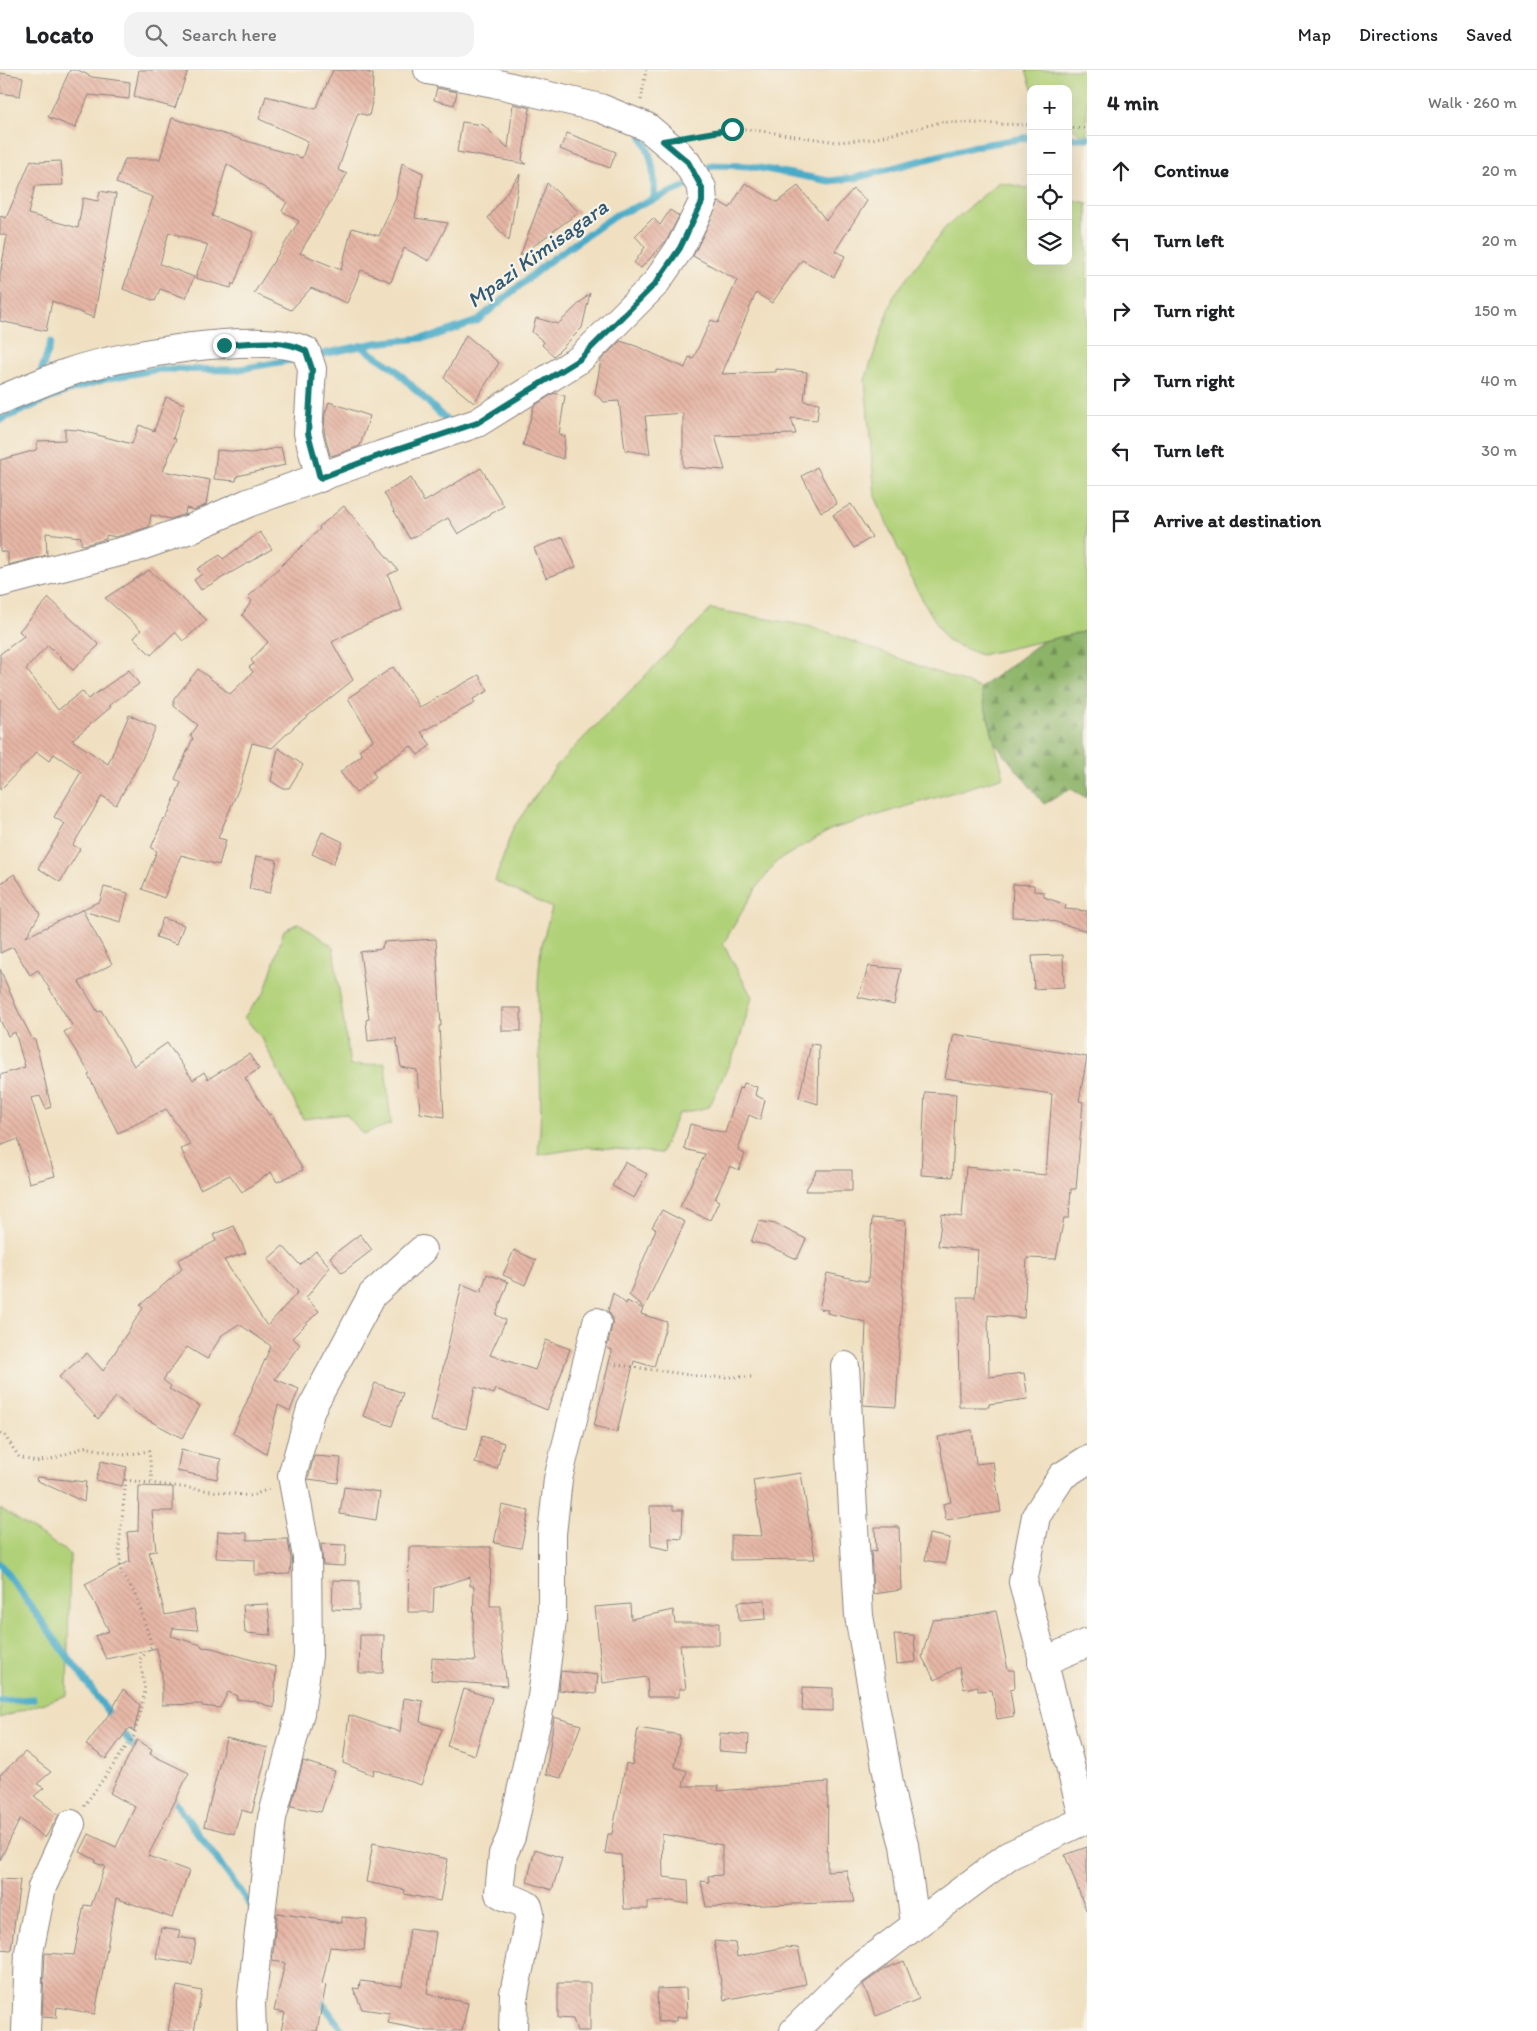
<!DOCTYPE html>
<html lang="en">
<head>
<meta charset="utf-8">
<style>
	body { margin:0; font-family:Itim,sans-serif; background:#f2f2f2; color:#202124 }
	.controls { position:absolute; right:15px; top:15px; display:grid; overflow:hidden; border-radius:10px; box-shadow:0 5px 20px #0002 }
	.controls button { width:45px; height:45px; display:grid; place-items:center; padding:0; border:0; border-bottom:1px solid #e0e0e0; background:#fff; color:#202124; font:25px sans-serif }
	.stop { position:absolute; width:15px; height:15px; margin:-11px; border:4px solid #0f766e; border-radius:50%; background:#fff }
	.stop.end { background:#0f766e; border-color:#fff; box-shadow:0 1px 5px #0008 }
	.list { margin:0; padding:0; list-style:none }
	h2 { display:flex; justify-content:space-between; align-items:center; height:65px; margin:0; padding:0 20px; font-size:21px }
	h2 small { font-size:16px; font-weight:400; color:#757577 }
	.list li { display:grid; grid-template-columns:32px 1fr auto; gap:15px; align-items:center; box-sizing:border-box; height:70px; padding:0 20px; border-top:1px solid #e0e0e0 }
	.list b { display:block; font-size:19px; white-space:nowrap }
	.list em { font-size:16px; font-style:normal; color:#757577 }
	.icon { flex:none; width:28px; height:28px; fill:none; stroke:currentColor; stroke-width:2; stroke-linecap:round; stroke-linejoin:round }
	.map { position:relative; flex:none; width:1087px; height:1961px; overflow:hidden }
	header { display:flex; align-items:center; gap:30px; box-sizing:border-box; height:70px; padding:0 25px; background:#fff; border-bottom:1px solid #e0e0e0 }
	header strong { font-size:24px }
	nav { display:flex; gap:28px; margin-inline-start:auto; font-size:18px }
	.search { width:350px; height:45px; background:#f2f2f2; display:flex; align-items:center; gap:12px; box-sizing:border-box; padding:0 18px; border-radius:15px; color:#757577; font-size:19px }
	main { display:flex }
	aside { flex:1; background:#fff }
	.map>svg:first-child { display:block }
	.grass { fill:#b1d178; stroke:#6a7a5a }
	.forest { fill:url(#forest-firs); stroke:#576a52 }
	.lines { fill:none; stroke-linecap:round; stroke-linejoin:round }
	.stream { stroke:#49abc8; stroke-width:7 }
	.building { fill:url(#building-back-hatch) }
	.minor-casing { stroke:#89817e; stroke-width:30 }
	.path { stroke:#89817e; stroke-width:3; stroke-dasharray:1 4; stroke-linecap:butt }
	.minor { stroke:#fff; stroke-width:28 }
	.route { stroke:#0f766e; stroke-width:6 }
	.labels { text-anchor:middle; stroke-width:4.5; stroke-linejoin:round; paint-order:stroke }
	.water-label { font-size:22px; font-style:italic; fill:#325973; stroke:#f7f3e8 }
</style>
</head>
<body>
<header>
<strong>Locato</strong>
<div class="search"><svg class="icon" aria-label="search" viewBox="0 0 24 24"><circle cx="10" cy="10" r="6"/><path d="M15 15l6 6"/></svg>Search here</div>
<nav><a>Map</a><a>Directions</a><a>Saved</a></nav>
</header>
<main>
<div class="map">
<svg width="1087" height="1961" viewBox="0 0 1087 1961">
	<defs>
		<pattern id="forest-firs" width="22" height="20" patternUnits="userSpaceOnUse" patternTransform="scale(1.25)"><rect width="22" height="20" fill="#8cb368"/><path d="M5 1l3.5 6h-7zM16 11l3.5 6h-7z" fill="#729157"/></pattern>
		<pattern id="building-back-hatch" width="6" height="6" patternUnits="userSpaceOnUse" patternTransform="scale(1.25)"><rect width="6" height="6" fill="#e6b6a5"/><path d="M-1 5l2 2M0 0l6 6M5-1l2 2" fill="none" stroke="#c59c8f"/></pattern>
	</defs>
	<rect width="100%" height="100%" fill="#f7f3e8"/>
	<filter id="ink" filterUnits="userSpaceOnUse"><feTurbulence type="fractalNoise" baseFrequency=".02" numOctaves="2"/><feDisplacementMap in="SourceGraphic" scale="10" xChannelSelector="R" yChannelSelector="G"/><feConvolveMatrix kernelMatrix="1 2 1 2 8 2 1 2 1" color-interpolation-filters="sRGB"/></filter>
	<filter id="wash" filterUnits="userSpaceOnUse"><feTurbulence type="fractalNoise" baseFrequency=".0096" numOctaves="4" result="noise"/><feDisplacementMap in="SourceGraphic" scale="20" xChannelSelector="R" yChannelSelector="G"/><feGaussianBlur stdDeviation="1.12" result="paint"/><feColorMatrix in="noise" values="0 0 0 0 0 0 0 0 0 0 0 0 0 0 0 0 0 1.4 0 .05"/><feComposite in="paint" operator="in"/></filter>
	<g filter="url(#wash)">
		<rect width="100%" height="100%" fill="#f0e0c1"/>
		<g class="grass">
			<path d="M1026,0H1087V69L1068,54V19H1032Z"/>
			<path d="M999,112L1031,119V191H1068V129L1087,133V561L981,585L947,571L914,515L875,426L865,310L894,225L945,158Z"/>
			<path d="M711,539L813,557L980,618L1004,707L832,759L777,791L756,818L723,874L752,927L738,975L709,1037L678,1044L661,1083L589,1077L538,1085C546,1018 533,951 540,886C542,870 548,853 552,838L495,811L513,758L557,695Z"/>
			<path d="M299,853L333,877L350,996L385,993L391,1054L363,1064L346,1044L303,1049L261,967L244,947L265,921L284,860Z"/>
			<path d="M0,1438L70,1484L67,1625L0,1648Z"/>
		</g>
		<path class="forest" d="M1087,561V728L1071,719L1044,734L995,673L980,618L1043,571Z"/>
		<g class="lines">
			<g class="stream">
				<path d="M642,67C653,87 655,106 654,129"/>
				<path d="M1068,68H1087"/>
				<path d="M700,104L712,95L749,96L829,111L855,108L976,76L1031,67"/>
				<path d="M360,276L394,298L451,355"/>
				<path d="M313,286L376,273L431,267L477,251L548,192L616,145L684,117L691,111"/>
				<path d="M40,305L51,272"/>
				<path d="M0,350L64,322L109,308L160,299L234,300L297,289"/>
				<path d="M0,1494L138,1683"/>
				<path d="M0,1631L33,1629"/>
				<path d="M170,1725L254,1840"/>
				<path d="M318,1927L343,1961"/>
			</g>
		</g>
		<g id="blocks">
			<g class="building">
				<path d="M70,0H78L92,7L130,12L129,29L89,25L75,58L48,47Z"/>
				<path d="M139,0H188L175,38L134,27Z"/>
				<path d="M333,0H361L373,4L372,32L369,46L358,43L338,100L347,104L300,183L341,200L352,158L379,166L396,127L402,93L423,103L415,148L448,153L429,191L404,178L391,212L361,200L347,233L311,218L291,240L254,223L299,151L282,141L287,132L227,94L212,146L254,162L234,215L232,213L231,218L195,208L208,175L169,162L160,194L194,207L186,228L160,219L155,231L123,219L153,127L116,113L125,89H160L172,48L302,88L308,71L259,49L266,26L316,39Z"/>
				<path d="M0,3L23,7L20,26L0,23Z"/>
				<path d="M437,18L457,22L454,35L434,30Z"/>
				<path d="M513,34L530,38L522,90L526,94L457,82L462,52L483,55L508,78Z"/>
				<path d="M567,63L616,82L610,98L560,79Z"/>
				<path d="M31,90L38,92L61,91L63,115L35,116L28,144L78,158L83,128L98,131L100,121L116,124L94,248L52,231L46,261L0,251L2,225L0,223V205L7,166L0,164V146L6,148Z"/>
				<path d="M520,104L509,171L488,148Z"/>
				<path d="M547,113L579,142L520,186Z"/>
				<path d="M745,113L777,132L798,116L826,150L853,119L867,131L835,181L845,186L834,207L802,190L772,233L756,223L722,304L776,302V299L807,302L804,331L819,333L817,350L791,348L796,364L715,366L725,400L683,397V343L645,346L650,384L625,380L619,331L604,332L595,324L601,290L620,271L636,276L685,298L689,287L693,289L711,250L718,253L737,210L693,186L719,132L730,138Z"/>
				<path d="M670,140L679,146L667,170L641,198L634,193L645,177L635,166L653,148L660,155Z"/>
				<path d="M590,223L582,258L554,286L542,275L544,272L532,262L536,248L558,254Z"/>
				<path d="M466,265L499,293L474,333L444,308Z"/>
				<path d="M554,323L565,326L559,364L565,366L563,389L523,375L534,336Z"/>
				<path d="M166,327L185,334L173,368L176,369L163,401L210,410L206,435L194,440L186,438L185,444L171,449L151,445L149,457L116,467L106,465V469L84,475L81,474V467L46,463L47,485L8,495V483L0,481V390L36,380L38,371L65,370V359L78,360L132,374L139,355L154,361Z"/>
				<path d="M329,332L370,346L360,376L332,386L330,385L324,361L325,344Z"/>
				<path d="M281,377L285,395L237,406L236,411L214,409L217,380L252,383Z"/>
				<path d="M817,397L837,434L821,442L802,406Z"/>
				<path d="M481,398L504,436L458,464L448,448L410,469L384,423L411,408L424,432Z"/>
				<path d="M851,434L872,467L854,478L833,445Z"/>
				<path d="M344,436L398,500L388,505L402,540L369,553L332,572L353,610L295,656L272,678L252,673L241,713L218,768L226,770L219,795L181,785L164,828L142,819L157,781L151,778L164,748L166,749L181,712L175,709L193,668L190,666L198,655L174,636V629L198,599L230,624L253,602L249,597L254,594L251,590L268,572L242,545L252,531L248,527L320,459L319,457Z"/>
				<path d="M260,462L272,479L201,520L194,510L202,504L197,499L220,485L223,489Z"/>
				<path d="M563,467L576,497L546,508L534,478Z"/>
				<path d="M149,500L207,550L183,571L175,562L151,585L134,568L141,560L105,528Z"/>
				<path d="M49,528L99,575L73,600L48,575L26,599L58,640L82,621L88,629L129,600L139,614L108,636L111,637L72,670L108,694L129,645L156,657L142,689L116,735L102,726L73,775L80,779L60,812L38,798L65,754L54,747L81,702L54,684L49,691L37,682L0,720V584L24,566L19,561Z"/>
				<path d="M393,597L420,637L479,605L488,621L473,629L475,633L421,662L431,675L418,685L411,676L372,701L376,707L356,723L340,702L362,685L359,680L373,670L348,628Z"/>
				<path d="M278,678L303,695L289,718H282L271,711Z"/>
				<path d="M322,762L343,772L333,794L312,784Z"/>
				<path d="M256,786L277,790L270,823L249,819Z"/>
				<path d="M14,804L40,844L26,867L100,831L104,817L128,823L121,852L83,841L112,894L79,912L98,942L101,940L134,996L167,973L193,1010L204,1002L208,1009L249,984L259,999L245,1008L269,1045L271,1044L303,1100L277,1112L271,1102L242,1122L230,1105L200,1119L181,1079L191,1075L166,1039L118,1063L88,1005L90,1004L64,962L73,957L38,900L30,905L13,877L0,883V814Z"/>
				<path d="M1013,814L1034,815V821L1044,822V827L1066,835L1065,839L1087,841V861L1042,848L1012,847Z"/>
				<path d="M163,848L184,855L177,874L156,867Z"/>
				<path d="M436,869L441,956H439L444,1047L420,1043L417,1000L401,997L396,968L368,971L366,950L369,949L360,882L381,879L384,872Z"/>
				<path d="M1063,885L1064,917L1034,919L1032,886Z"/>
				<path d="M869,896L901,899L894,935L858,927Z"/>
				<path d="M0,899L18,941L33,970L35,969L51,1037L46,1039L40,1026L31,1028L55,1106L29,1113L18,1069L0,1076V1005L25,997L15,962L8,966L0,950Z"/>
				<rect x="502" y="938" width="19" height="23"/>
				<path d="M954,964L1087,987L1079,1031L1083,1032L1076,1119H1071L1069,1148H1064L1056,1189L1027,1188L1024,1248L988,1245L989,1307L1024,1303L1028,1329L989,1334V1337H959L958,1227H975L978,1180L938,1176L942,1144L962,1147L966,1097L1046,1105L1052,1024L945,1008Z"/>
				<path d="M811,974L819,975L818,1034L799,1028Z"/>
				<path d="M744,1013L757,1017L755,1025L765,1030L760,1050L749,1045L738,1081L745,1084L739,1100L730,1096L715,1129L719,1131L710,1150L680,1137L705,1084L684,1079L690,1054L725,1063L739,1018L742,1019Z"/>
				<path d="M925,1022L956,1024L952,1107L921,1105Z"/>
				<path d="M625,1092L647,1104L634,1128L612,1116Z"/>
				<path d="M817,1100H852V1121H805Z"/>
				<path d="M662,1140L685,1152L644,1238L629,1225L656,1159L652,1157Z"/>
				<path d="M872,1148L906,1151L896,1337L863,1335L866,1252L827,1243L828,1240L819,1239L827,1203L868,1212Z"/>
				<path d="M759,1151L775,1154L806,1169L797,1189L766,1175L751,1172Z"/>
				<path d="M234,1156L246,1183L224,1190L267,1256L298,1222L268,1189L283,1176L300,1195L316,1181L330,1197L306,1228L319,1241L292,1268L300,1274L275,1309L299,1319L290,1341L278,1335L266,1384L233,1363L271,1276L239,1254L222,1265L207,1289L187,1277L163,1310L171,1316L169,1319L200,1336L182,1368L139,1345L116,1327L98,1349L59,1307L87,1283L103,1301L143,1238L140,1235L182,1199L178,1190L216,1171L213,1165Z"/>
				<path d="M360,1164L372,1180L342,1203L330,1187Z"/>
				<path d="M514,1180L536,1190L525,1215L503,1205Z"/>
				<path d="M487,1204L508,1212L496,1245L506,1250L490,1285L535,1300L546,1270L570,1279L558,1313L547,1340L496,1319L494,1324L475,1317L466,1359L431,1351L462,1214L481,1222Z"/>
				<path d="M613,1223L626,1234L627,1231L643,1239L641,1244L667,1252L654,1297L634,1291L617,1362L594,1356L612,1280L607,1278L612,1255V1247L608,1241Z"/>
				<path d="M375,1313L403,1323L392,1356L363,1346Z"/>
				<path d="M972,1360L976,1394L993,1392L1001,1442L946,1450L943,1434L951,1432L938,1367Z"/>
				<path d="M482,1366L504,1373L497,1399L475,1393Z"/>
				<path d="M181,1380L221,1389L217,1409L177,1401Z"/>
				<path d="M314,1386L341,1388L338,1413L308,1409Z"/>
				<path d="M101,1391L127,1397L122,1416L96,1410Z"/>
				<path d="M801,1403L815,1489L731,1490V1465L762,1466L753,1410Z"/>
				<path d="M37,1407L86,1412L84,1432L36,1410Z"/>
				<path d="M139,1416L173,1417V1441H152L156,1481L149,1482L165,1545L194,1539L198,1560L173,1558L171,1566L201,1575L202,1577L212,1578L276,1597L274,1638L255,1631L236,1629L237,1626L228,1622L220,1638L202,1636V1634L162,1635V1605L157,1578L106,1589L95,1566L109,1561L85,1514L130,1491L127,1462L138,1461Z"/>
				<path d="M344,1417L380,1422L376,1450L340,1444Z"/>
				<path d="M502,1435L529,1441L521,1478L494,1473Z"/>
				<path d="M650,1436H673V1440H683L682,1469L669,1468L670,1480L651,1476Z"/>
				<path d="M875,1457H899L901,1520L873,1524L871,1481L876,1482Z"/>
				<path d="M218,1461L247,1463V1470L288,1469L291,1489L290,1504L255,1505V1490L216,1488Z"/>
				<path d="M929,1464L950,1468L945,1494L925,1490Z"/>
				<path d="M321,1474L346,1475L345,1496L323,1495Z"/>
				<path d="M409,1477H491L490,1536H501V1571L507,1616L431,1610L432,1588L476,1591L473,1567L474,1516H470V1507L434,1518L433,1542H408Z"/>
				<path d="M333,1510L359,1511V1540L332,1539Z"/>
				<path d="M765,1530L766,1549L739,1551L738,1532Z"/>
				<path d="M268,1534L271,1565L245,1563L243,1535Z"/>
				<path d="M630,1534L631,1549L673,1540L675,1553H719V1575H680L686,1619H679V1627H648L647,1607L603,1613L595,1537Z"/>
				<path d="M996,1541L1008,1600H1014L1015,1618L1010,1619L1014,1646L997,1649L992,1620L978,1621V1616L964,1619L959,1597L935,1610L922,1587L932,1550L959,1548Z"/>
				<path d="M894,1564L914,1565L916,1592L897,1594Z"/>
				<path d="M360,1565H384L383,1603H359Z"/>
				<path d="M561,1601L598,1605L596,1624L559,1620Z"/>
				<path d="M803,1617L833,1618V1641L802,1640Z"/>
				<path d="M123,1619L140,1635L134,1661L129,1658L106,1689L86,1675L112,1640Z"/>
				<path d="M464,1619L492,1628L475,1685L447,1676Z"/>
				<path d="M404,1628L423,1631L420,1652L442,1659L421,1715L374,1699L373,1705L343,1693L349,1645L400,1662Z"/>
				<path d="M554,1647L581,1655L561,1708L546,1704Z"/>
				<path d="M638,1658L680,1665L675,1697L687,1701L683,1716H719L718,1721L828,1712L827,1801L846,1800L854,1832L706,1837L701,1811L709,1812L708,1806L722,1805V1775L662,1764L663,1807L688,1810L689,1834L671,1831L648,1832V1839H624L621,1785L605,1783L608,1764H612L626,1693L632,1695Z"/>
				<path d="M720,1663L749,1665L748,1683L719,1681Z"/>
				<path d="M226,1668L268,1678L252,1743L241,1740L234,1764L204,1756Z"/>
				<path d="M137,1670L152,1679L150,1684L189,1703L148,1786L189,1801L172,1848L116,1828L95,1944L57,1937L56,1948L42,1947L45,1883L74,1885L84,1835L91,1836L105,1796L95,1793L96,1790L80,1782L89,1764L116,1777L135,1737L110,1723Z"/>
				<path d="M25,1682L51,1702L37,1714L44,1718L34,1726L59,1745L45,1768L20,1749L0,1790V1705Z"/>
				<path d="M303,1691L335,1701L321,1742L291,1736Z"/>
				<path d="M373,1773L448,1789L440,1831L404,1824L405,1820L366,1812Z"/>
				<path d="M1087,1777V1840H1086L1065,1785Z"/>
				<path d="M535,1779L562,1788L552,1820L527,1812Z"/>
				<path d="M0,1809L20,1810L11,1880L0,1879Z"/>
				<path d="M277,1843L342,1853V1847L367,1849L364,1880L330,1877L322,1914L326,1915L317,1961H281L285,1943L274,1941L285,1893L272,1891Z"/>
				<path d="M161,1858L180,1861L178,1867L196,1870L192,1894L156,1888Z"/>
				<path d="M410,1858L436,1862L427,1924L468,1933L462,1961H428L388,1953L390,1943L362,1939L353,1918L359,1919L360,1911L402,1916Z"/>
				<path d="M714,1871L735,1873L737,1887L785,1877L798,1878L806,1914L724,1930Z"/>
				<path d="M904,1891L919,1929L876,1946L863,1914L884,1899Z"/>
				<path d="M558,1913H590V1961H577L573,1949L558,1948Z"/>
				<path d="M177,1916L202,1921L194,1961H168Z"/>
				<path d="M686,1918L687,1947H676V1951L658,1952L657,1919Z"/>
			</g>
		</g>
	</g>
	<g filter="url(#ink)">
		<use href="#blocks" fill-opacity="0" stroke="#89817e" stroke-width="1"/>
		<g class="lines">
			<defs>
				<g id="minor">
					<path d="M0,330C22,321 44,311 67,303C113,286 265,259 306,281L312,299L308,363L320,408"/>
					<path d="M0,513L135,478L190,459L248,433L381,385L477,353L580,289L655,214L680,178L703,132L702,118L687,93L678,83L647,57L600,38L494,13L428,0"/>
					<path d="M845,1296L859,1546L893,1735L904,1775L915,1853"/>
					<path d="M1042,1592L1087,1573"/>
					<path d="M1084,1750L1023,1512L1036,1446L1062,1406L1087,1390"/>
					<path d="M26,1961L29,1882L42,1817L71,1754"/>
					<path d="M252,1961L251,1933L272,1748L300,1643L308,1586L307,1487L292,1406L311,1339L372,1225L422,1180"/>
					<path d="M513,1961L514,1924L530,1844L528,1836C519,1829 508,1830 499,1823L503,1784L511,1767L542,1627L552,1551V1464L558,1409L597,1252"/>
					<path d="M794,1961L853,1902L1008,1786L1087,1749"/>
				</g>
			</defs>
			<use href="#minor" class="minor-casing"/>
			<g class="path">
				<path d="M641,30L646,0"/>
				<path d="M1068,58L1087,59"/>
				<path d="M695,65L732,59H747L837,72L872,69L942,52L1031,55"/>
				<path d="M611,1294L705,1307H754"/>
				<path d="M0,1363L5,1366L19,1387L36,1392L55,1388L85,1377L124,1385L149,1381L152,1413"/>
				<path d="M84,1736L134,1666L145,1621L140,1589L152,1576L136,1525L121,1503L119,1477L126,1410L251,1426L269,1419"/>
			</g>
			<use href="#minor" class="minor"/>
		</g>
	</g>
	<g class="lines" filter="url(#ink)">
		<path class="route" d="M224,275C250,273 283,268 306,281L312,299L308,363L320,408L381,385L477,353L580,289L655,214L680,178L702,132V118L688,92L663,71L732,59"/>
	</g>
	<g class="labels">
		<g class="water-label">
			<text transform="translate(537 183) rotate(-36)" y="8">Mpazi Kimisagara</text>
		</g>
	</g>
</svg>
<div class="controls">
<button>+</button>
<button>−</button>
<button><svg class="icon" aria-label="locate" viewBox="0 0 24 24"><circle cx="12" cy="12" r="6"/><path d="M12 2v4M12 18v4M2 12h4M18 12h4"/></svg></button>
<button><svg class="icon" aria-label="layers" viewBox="0 0 24 24"><path d="M12 4l9 5-9 5-9-5zM3 14l9 5 9-5"/></svg></button>
</div>
<div class="stop" style="left:732px;top:59px"></div>
<div class="stop end" style="left:224px;top:275px"></div>
</div>
<aside>
<h2>4 min<small>Walk · 260 m</small></h2>
<ul class="list">
<li><svg class="icon" aria-label="ahead" viewBox="0 0 24 24"><path d="M12 20V5M6 11l6-6 6 6"/></svg><div><b>Continue</b></div><em>20 m</em></li>
<li><svg class="icon" aria-label="left" viewBox="0 0 24 24"><path d="M17 20v-9H6M10 6l-5 5 5 5"/></svg><div><b>Turn left</b></div><em>20 m</em></li>
<li><svg class="icon" aria-label="right" viewBox="0 0 24 24"><path d="M7 20v-9h11M14 6l5 5-5 5"/></svg><div><b>Turn right</b></div><em>150 m</em></li>
<li><svg class="icon" aria-label="right" viewBox="0 0 24 24"><path d="M7 20v-9h11M14 6l5 5-5 5"/></svg><div><b>Turn right</b></div><em>40 m</em></li>
<li><svg class="icon" aria-label="left" viewBox="0 0 24 24"><path d="M17 20v-9H6M10 6l-5 5 5 5"/></svg><div><b>Turn left</b></div><em>30 m</em></li>
<li><svg class="icon" aria-label="arrive" viewBox="0 0 24 24"><path d="M6 21V4h12l-3 4 3 4H6"/></svg><div><b>Arrive at destination</b></div></li>
</ul>
</aside>
</main>
</body>
</html>
